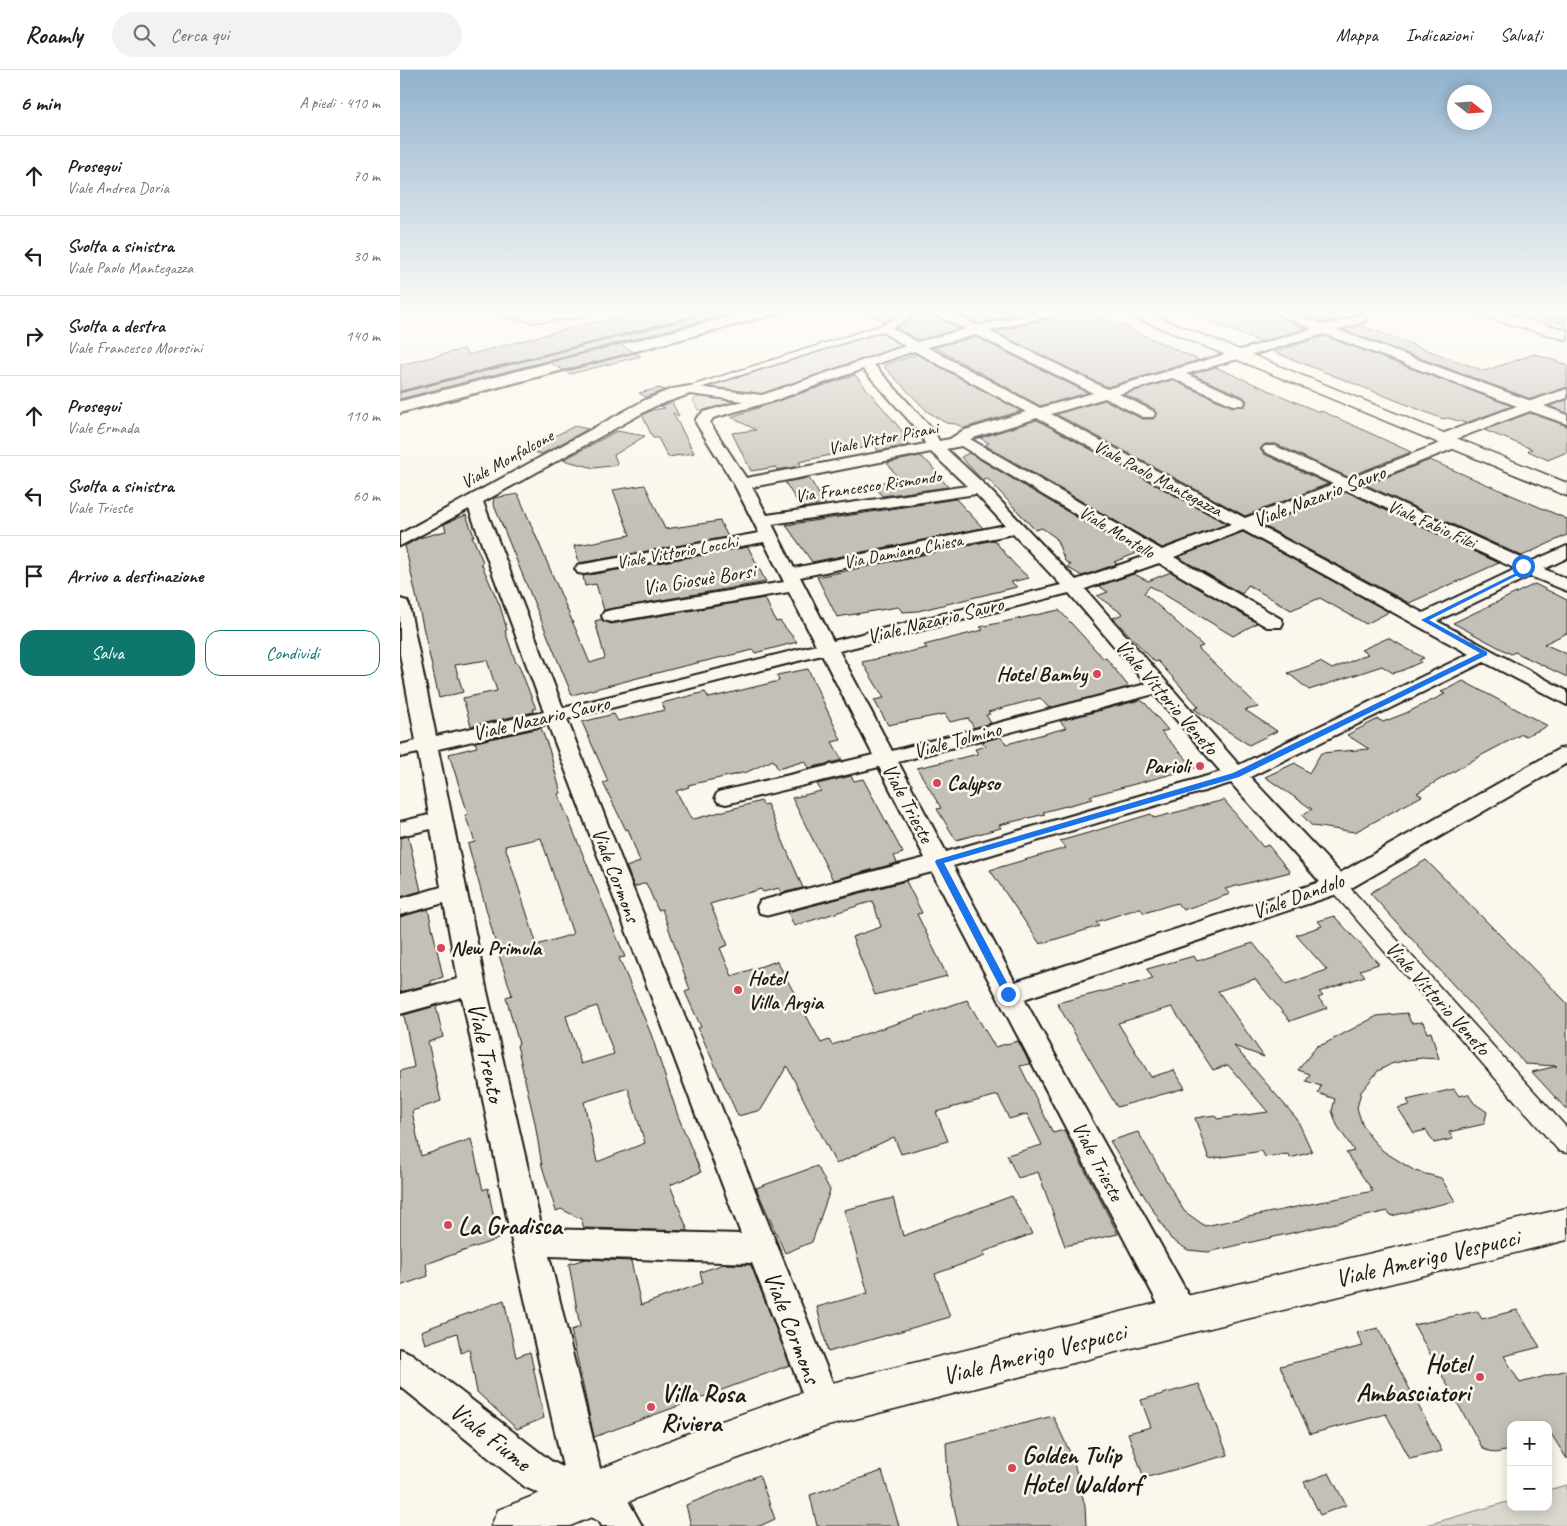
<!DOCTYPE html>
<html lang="it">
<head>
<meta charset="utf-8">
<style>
	body { margin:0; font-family:Caveat,sans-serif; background:#f2f2f2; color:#202124 }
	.controls { position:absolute; right:15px; bottom:15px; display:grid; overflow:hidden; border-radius:10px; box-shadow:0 2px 12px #0003 }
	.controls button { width:45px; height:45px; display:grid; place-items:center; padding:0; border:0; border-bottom:1px solid #e0e0e0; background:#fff; color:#202124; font:25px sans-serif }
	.compass { position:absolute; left:1047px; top:15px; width:45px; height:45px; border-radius:50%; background:#fff; box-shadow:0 2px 12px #0003; rotate:107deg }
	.stop { position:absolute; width:15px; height:15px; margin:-11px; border:4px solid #1a73e8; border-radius:50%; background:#fff }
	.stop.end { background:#1a73e8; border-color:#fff; box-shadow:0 1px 5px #0008 }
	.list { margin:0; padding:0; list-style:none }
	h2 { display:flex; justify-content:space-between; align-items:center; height:65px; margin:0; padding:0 20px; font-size:21px }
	h2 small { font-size:16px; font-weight:400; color:#757577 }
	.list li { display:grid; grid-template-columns:32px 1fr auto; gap:15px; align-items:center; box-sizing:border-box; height:80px; padding:0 20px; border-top:1px solid #e0e0e0 }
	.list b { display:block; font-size:19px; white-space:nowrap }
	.list p { margin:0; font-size:16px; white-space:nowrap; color:#757577 }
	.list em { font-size:16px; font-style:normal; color:#757577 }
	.actions { display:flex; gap:10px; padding:15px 20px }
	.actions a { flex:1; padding:11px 0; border:1px solid #0f766e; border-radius:15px; text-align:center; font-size:18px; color:#0f766e }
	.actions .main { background:#0f766e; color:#fff }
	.icon { flex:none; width:28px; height:28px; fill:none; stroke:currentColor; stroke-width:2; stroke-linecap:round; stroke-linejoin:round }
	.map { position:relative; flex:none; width:1167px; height:1456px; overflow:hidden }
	header { display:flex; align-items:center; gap:30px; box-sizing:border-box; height:70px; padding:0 25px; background:#fff; border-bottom:1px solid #e0e0e0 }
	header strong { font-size:24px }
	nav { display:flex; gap:28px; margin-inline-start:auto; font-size:18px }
	.search { width:350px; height:45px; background:#f2f2f2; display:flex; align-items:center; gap:12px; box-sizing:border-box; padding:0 18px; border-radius:28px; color:#757577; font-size:19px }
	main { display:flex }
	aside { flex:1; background:#fff }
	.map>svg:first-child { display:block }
	.green { fill:#dad7ce; stroke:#7b7a75 }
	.water { fill:#afaca5; stroke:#74726e }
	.building { fill:#c3c0b8; stroke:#1c1c1c; fill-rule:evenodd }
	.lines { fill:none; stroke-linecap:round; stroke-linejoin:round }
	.pedestrian-casing { stroke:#1c1c1c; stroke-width:3 }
	.minor-casing { stroke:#1c1c1c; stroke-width:4 }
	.tertiary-casing { stroke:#1c1c1c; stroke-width:3 }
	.pedestrian { fill:#fbf7ec; fill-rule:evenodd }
	.minor { fill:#fbf7ec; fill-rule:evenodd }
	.tertiary { fill:#fbf7ec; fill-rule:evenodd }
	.rail { stroke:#1c1c1c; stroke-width:2.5 }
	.route { fill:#1a73e8 }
	.poi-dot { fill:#d1495b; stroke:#fbf7ec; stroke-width:2 }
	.labels { text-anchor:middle; stroke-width:5; stroke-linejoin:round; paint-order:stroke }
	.far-street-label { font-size:18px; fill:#1c1c1c; stroke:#fbf7ec }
	.street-label { font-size:21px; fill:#1c1c1c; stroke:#fbf7ec }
	.poi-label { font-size:21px; font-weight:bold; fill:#1c1c1c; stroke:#fbf7ec; text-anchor:start }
	.near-street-label { font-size:25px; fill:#1c1c1c; stroke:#fbf7ec }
	.near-poi-label { font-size:25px; font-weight:bold; fill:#1c1c1c; stroke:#fbf7ec; text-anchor:start }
</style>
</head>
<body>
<header>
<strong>Roamly</strong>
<div class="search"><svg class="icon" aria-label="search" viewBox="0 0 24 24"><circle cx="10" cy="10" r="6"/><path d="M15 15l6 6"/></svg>Cerca qui</div>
<nav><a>Mappa</a><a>Indicazioni</a><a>Salvati</a></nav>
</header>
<main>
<aside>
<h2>6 min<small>A piedi · 410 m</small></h2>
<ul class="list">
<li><svg class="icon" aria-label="ahead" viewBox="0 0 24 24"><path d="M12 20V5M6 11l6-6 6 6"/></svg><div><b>Prosegui</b><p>Viale Andrea Doria</p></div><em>70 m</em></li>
<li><svg class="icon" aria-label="left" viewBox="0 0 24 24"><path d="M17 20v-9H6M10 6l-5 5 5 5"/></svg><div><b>Svolta a sinistra</b><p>Viale Paolo Mantegazza</p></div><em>30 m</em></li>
<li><svg class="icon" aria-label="right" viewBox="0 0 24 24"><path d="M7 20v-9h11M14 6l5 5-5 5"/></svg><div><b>Svolta a destra</b><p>Viale Francesco Morosini</p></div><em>140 m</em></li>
<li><svg class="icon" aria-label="ahead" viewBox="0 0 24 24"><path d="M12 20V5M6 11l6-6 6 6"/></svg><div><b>Prosegui</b><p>Viale Ermada</p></div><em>110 m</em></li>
<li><svg class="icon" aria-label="left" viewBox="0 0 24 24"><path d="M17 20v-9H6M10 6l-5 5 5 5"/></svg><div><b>Svolta a sinistra</b><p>Viale Trieste</p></div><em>60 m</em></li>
<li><svg class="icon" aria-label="arrive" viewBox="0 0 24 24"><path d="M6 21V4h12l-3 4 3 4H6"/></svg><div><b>Arrivo a destinazione</b></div></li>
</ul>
<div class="actions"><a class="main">Salva</a><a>Condividi</a></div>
</aside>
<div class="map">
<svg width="1167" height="1456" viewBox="0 0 1167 1456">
	<rect width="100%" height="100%" fill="#fbf7ec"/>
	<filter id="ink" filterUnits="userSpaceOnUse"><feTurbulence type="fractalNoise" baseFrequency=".02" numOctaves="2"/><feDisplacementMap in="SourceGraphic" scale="10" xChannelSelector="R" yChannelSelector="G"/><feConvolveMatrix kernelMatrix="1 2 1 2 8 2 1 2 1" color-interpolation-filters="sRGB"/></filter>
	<g filter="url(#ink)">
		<g class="green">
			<path d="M480,260L508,277L367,326L299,317Z"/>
			<path d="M306,324L346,330L312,341L298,340L293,330Z"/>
			<path d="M1167,1415V1456H1023L1111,1431V1437H1148V1420Z"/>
		</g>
		<path class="water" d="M1116,242H1167V256Z"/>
		<g class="building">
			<path d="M242,242H317L318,247L218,273L241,286L170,304L147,291L0,329V295L64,279L68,285L163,260Z"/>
			<path d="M464,242H503L484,252Z"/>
			<path d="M523,242H532L535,247L561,259L519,270L496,258Z"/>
			<path d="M553,242H613L614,245L579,254Z"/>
			<path d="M675,242H691L799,290L707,317L594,262Z"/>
			<path d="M787,242H870L906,259L860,272Z"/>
			<path d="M894,242H924L941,248L925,253Z"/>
			<path d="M959,255L1084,301L1135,284L1167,295V317L1131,329L943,260Z"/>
			<path d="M924,266L1112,336L1066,353L1048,348L1043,349L874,282Z"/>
			<path d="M576,267L688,323L640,336L534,277Z"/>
			<path d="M517,284L621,341L564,358L556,354L546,353L528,342L483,296Z"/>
			<path d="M815,297L919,342L922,341L1011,382L948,407L876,374H865L860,379L864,384L928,414L845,446L656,344L705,330L742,349H753L757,345L754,339L724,324L772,310L832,337L845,336L847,331L844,327L791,304Z"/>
			<path d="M455,305L498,356L506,366L500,367L509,375L478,381L475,375L399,392L401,396L377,400L376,397L351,401L332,363L356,360L331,347Z"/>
			<path d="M259,318L265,320L246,327L239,323Z"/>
			<path d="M1167,330V343L1149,336Z"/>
			<path d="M272,332L279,346L273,343L294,383L268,387L258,368H253L244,349L243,345L252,340L265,338L261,336Z"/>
			<path d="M1130,343L1167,356V382L1148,390L1128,381L1132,379L1084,360Z"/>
			<path d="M637,350L827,454L762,478L585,375L589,373L580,368Z"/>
			<path d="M175,356L188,359L142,384L126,380Z"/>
			<path d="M217,361L245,366L214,385L218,395L194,398L163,390Z"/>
			<path d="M569,383L737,483L714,492L717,494L682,506L667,497L671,495L665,491L656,468L642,458L635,460L588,409L582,410L561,387Z"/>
			<path d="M520,386L529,393L548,417L482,426L473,414L499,409L487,393Z"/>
			<path d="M1030,390L1167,449V465L1122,486L966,415Z"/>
			<path d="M409,408L426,435L401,438L385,412Z"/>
			<path d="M245,415L265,459L320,451L328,467L179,493L174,476L230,465L213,420Z"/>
			<path d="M947,422L1099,493L1009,533L862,455Z"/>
			<path d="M118,424L190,593L205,588L195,551L202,549L211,554L365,528L376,552L380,551L397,572L355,583L353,580L280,597L172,625L93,433L94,428Z"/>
			<path d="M556,429L583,458L412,492L386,455Z"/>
			<path d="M66,445L74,466H72L83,492L81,493L100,536L107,560L105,561L116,593H118L136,639H133L134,642L71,656L63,628L97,621L87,590L55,595L63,622L39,628L5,476L19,468L46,461L44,454Z"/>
			<path d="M843,462L989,542L966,554L920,528L891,540L848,515L842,524L778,487Z"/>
			<path d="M594,470L614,494L629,508L611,512L617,517L518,541L503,542L498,537L437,547L417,507Z"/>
			<path d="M348,477L366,512L204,540L196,514L185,516L183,506Z"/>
			<path d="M771,502L857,553L833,566L750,516L744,523L803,576L798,578L859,637L845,640L877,661L849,675L794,639L799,637L758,591L755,592L713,548L723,544L697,526L708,522L699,516L734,504L748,511Z"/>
			<path d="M1135,514L1167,530V563L1144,574L1167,584V607L1115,582L1111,584L1053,553Z"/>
			<path d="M659,540L704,589L706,588L729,617L649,638L640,628L588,642L590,644L586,645L591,653L574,658L568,648L550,652L545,644L488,655L474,630L484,628L462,592L527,578L524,575L583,560L580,557Z"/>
			<path d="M988,568L1024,588L1019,590L1021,592L1001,601L993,603L982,596L909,620L888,603L920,592L932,599L968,584L961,580Z"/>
			<path d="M408,599L441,670L432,672L442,690L409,698L405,691L378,699L373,690L347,702L288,715L289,717L276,721L291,748L294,749L361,731L363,735L367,734L403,818L381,823L379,818L363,822L361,819L310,834L328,875L320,878L332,906L377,891L421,973L429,970L432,975L567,930L595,977L618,971L630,994L620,996L653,1063L664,1060L718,1164L665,1176L638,1102L618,1108L607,1085L642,1075L627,1044L609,1049L598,1025L536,1042L548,1071L501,1084L494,1067L436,1094L387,996L361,1040L338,1046L298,958L301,957L285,922L290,920L262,839L258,840L246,813L234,817L227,798L226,797L240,792L228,759L226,760L203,713L208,711L182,652L214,644L218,651L265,640L262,633L305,622L309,628L379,611L377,605Z"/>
			<path d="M1063,611L1148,656L1126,666L1122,664L1082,685L1017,723L1022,726L955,762L912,756L902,745L912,739L865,707L895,693L909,703L921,683L969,679L947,665L978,649L983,652L1006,643L1045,624L1041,622Z"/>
			<path d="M740,630L745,633L768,660L761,662L795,698L690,726L693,729L643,742L645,744L599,755L601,758L556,770L537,739L541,738L517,698L578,684L575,679L586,676L582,672L600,667L607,674L666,658L660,651Z"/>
			<path d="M141,658L149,679L161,723L158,724L225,887L219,888L251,964L278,1046L301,1102L270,1115L288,1161L184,1158L181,1149L161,1139L156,1141L142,1096L135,1053L117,975L119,974L106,927L112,925L99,885L68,774L75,772L65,745L68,744L49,684L77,677L75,672ZM141,768L173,864L137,875L105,776ZM197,936L214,984L181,994L166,946ZM228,1018L245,1073L197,1092L184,1032Z"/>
			<path d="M451,706L454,711L463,709L503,783L494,786L497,793L433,810L392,728L421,721L417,714Z"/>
			<path d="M824,730L863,777L868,775L890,802L825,819L830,824L783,840L777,833L744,843L740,838L696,852L699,856L640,874L590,800L666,778L660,771L695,761L751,744L754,748Z"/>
			<path d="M8,766L21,821L0,827V768Z"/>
			<path d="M1026,790L1167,933V1040L1132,1002L1157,996L1125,994L970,823Z"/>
			<path d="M506,811L522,843L517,844L547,906L475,925L452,867L481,857L473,831L394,856L388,842Z"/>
			<path d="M28,839L43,907L31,911V914L0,922V847Z"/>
			<path d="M934,846L979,894L960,900L965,906L919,922L923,926L918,928L927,938L890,951L855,909L818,921L864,987L834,976L897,1049L912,1082L890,1088L888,1084L865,1087L862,1081L809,1089L795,1048L815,1045L817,1049L868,1042L828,995L813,1000L772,937L718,953L751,1007L774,1000L785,1018L717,1037L657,933L753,909L747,899L794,886L797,891L853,873L886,914L927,900L896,865L922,856L918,851Z"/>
			<path d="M36,936L43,967L28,972L41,1031L12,1041L21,1086L71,1069L83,1120L88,1118L98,1169L26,1194L28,1206L0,1216V1001L14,997L4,945Z"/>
			<path d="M1007,943L1011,953L1023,952L1027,963L1031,962L1039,989L1022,988L1007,990L991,994L978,1001L961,1022L957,1038L962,1054L971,1068L983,1081L1015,1101L1041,1108L1055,1131L991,1146L988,1141L808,1182L788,1180L771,1169L710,1071L738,1062L784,1141L805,1156L973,1121L946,1083L954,1081L937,1055L932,1041L935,1029L918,1023L921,1016L906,1011L910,1004L898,1000L917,976L924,974L977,946Z"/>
			<path d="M1054,1019L1059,1026L1068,1024L1074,1033L1087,1042L1084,1054L1049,1062L1053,1069L1034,1073L1026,1060L1014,1063L998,1038L1010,1035L1007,1030Z"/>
			<path d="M417,1096L430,1120L412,1172L385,1183L356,1118Z"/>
			<path d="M612,1126L632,1164L583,1182L585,1186L535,1204L550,1247L428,1282L417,1237L468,1223L444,1140L493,1128L503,1166Z"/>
			<path d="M185,1189L231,1191L241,1235L303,1213L300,1202L324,1194L351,1195L390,1295L194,1367L171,1260L180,1257L169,1194Z"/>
			<path d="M104,1230L116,1287L130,1282L144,1348L117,1359L77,1322L69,1279L61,1283L57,1263L25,1274L21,1261Z"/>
			<path d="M1117,1240L1140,1277L1104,1286L1120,1313L1167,1300V1389L1148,1359V1355H1111V1380L1095,1383L1083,1379L1014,1255L1077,1241L1082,1249Z"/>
			<path d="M978,1258L1042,1381L1010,1389L986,1344L910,1364L880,1296L963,1276L957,1263Z"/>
			<path d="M799,1314L828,1385L744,1408L728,1363L751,1357L741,1330Z"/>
			<path d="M653,1346L673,1389L685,1436L686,1456H558L548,1407L546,1373Z"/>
			<path d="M482,1401L499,1456H417L410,1425Z"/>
			<path d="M929,1403L946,1435L920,1445L904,1412Z"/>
			<path d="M359,1405L375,1449L360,1456H291L286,1435Z"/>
		</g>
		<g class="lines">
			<defs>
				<g id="pedestrian">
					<path d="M482,255L485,256V260L281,324H273L272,322Z"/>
					<path d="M937,809L944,811L1167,1058V1083L1159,1081L930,819L928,815L930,811Z"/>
				</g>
				<path id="minor" d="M506,242H521L492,258L517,272L566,259L536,245L534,242H549L579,256L635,242H654L652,245L589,261L707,319L912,259L872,242H889L925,255L960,245L964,246L966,249L964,252L937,260L1131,331L1167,319V328L1144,336L1167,345V354L1130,341L1056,369L1063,373L1060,376L961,415L1130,492L1167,476V488L1144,499L1167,509V521L1130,506L1037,551L1167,621V635L1084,592L850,707L940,803L1159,679L1167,678V693L946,821L624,929L794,1235L799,1246L794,1257L782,1261L770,1257L532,802L369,845L360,843L357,837L360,831L525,788L479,697L326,734L318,732L315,727L318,722L473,685L422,585L167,649L225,799L442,1336L436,1348L424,1353L412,1348L352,1193L149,1186L204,1415L225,1425L242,1456H202L199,1451L125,1417L0,1316V1279L12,1284L151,1391L163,1397L112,1172L62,927L0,944V924L58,909L44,833L0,845V829L41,817L31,759L0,766V752L29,745L18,683L0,687V675L16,671L0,584V529L7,531L9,535L36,666L144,642L69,439L0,476V464L245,330L272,319L290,316L362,325L505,276L476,258ZM924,264L1117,336L1039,365L1037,368L1043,372L948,409L875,376H865L862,379L865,382L933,414L845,448L651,344L705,328L743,347H753L755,344L753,341L719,324L772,308L833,335H843L845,332L843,329L786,304ZM576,265L693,323L640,338L527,277ZM514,281L626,342L562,361L550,369L539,371L534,361L474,295ZM463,299L522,365L525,374L346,408L310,353L313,348L373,331ZM290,324L343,331L303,342L296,349V353L334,414L359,463L184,494L178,495L175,499L178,503L184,504L364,472L384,512L211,540L204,542L202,546L204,550L211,552L389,522L416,575L163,638L83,432L255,336ZM637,348L831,454L762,480L570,369ZM561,376L746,486L676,510L586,416L546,379ZM531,382L567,416L367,445L352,417ZM947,420L1116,499L1023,543L858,455ZM576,424L605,455L394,498L372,454ZM843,460L1069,584L839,695L685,519L759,493L867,557H881L883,553L881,549L774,487ZM613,464L661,515L433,571L400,507ZM669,523L746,614L492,681L439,581ZM754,624L821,702L546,782L498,692ZM148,654L341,1164L142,1159L86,917L38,679ZM831,713L920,812L615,912L553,796Z"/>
				<g id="tertiary">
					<path d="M97,242H193L185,247L134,252L100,245Z"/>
					<path d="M727,242H746L1167,413V426L729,245Z"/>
					<path d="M1076,242H1099L1167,260V270L1078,245Z"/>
					<path d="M1167,1138V1170L782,1265L424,1357L300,1402L170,1456H91L98,1440L299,1359L424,1315L782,1227Z"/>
				</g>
			</defs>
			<use href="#pedestrian" class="pedestrian-casing"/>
			<use href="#minor" class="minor-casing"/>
			<use href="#tertiary" class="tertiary-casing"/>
			<use href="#pedestrian" class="pedestrian"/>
			<use href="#minor" class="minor"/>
			<use href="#tertiary" class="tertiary"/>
			<g class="rail">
				<path d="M0,322L313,242"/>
				<path d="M0,330L343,242"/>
				<path d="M0,344L388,242"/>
			</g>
		</g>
	</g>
	<linearGradient id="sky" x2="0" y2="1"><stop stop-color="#91b1cd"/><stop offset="0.54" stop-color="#fdfbf6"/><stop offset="1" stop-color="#fdfbf6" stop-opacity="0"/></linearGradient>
	<rect width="1167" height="446" fill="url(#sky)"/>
	<path class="route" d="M1123,494L1132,498L1029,550L1087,582V585L839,707L544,793L613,924L612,927H605L535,792L536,790L833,703L1080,583L1021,550L1124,499L1120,496Z"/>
	<g class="poi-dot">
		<circle cx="697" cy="604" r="5"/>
		<circle cx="800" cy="696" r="5"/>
		<circle cx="537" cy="713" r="5"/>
		<circle cx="41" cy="878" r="5"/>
		<circle cx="338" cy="920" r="5"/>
		<circle cx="48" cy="1155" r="5"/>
		<circle cx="1080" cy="1307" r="5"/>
		<circle cx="251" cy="1337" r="5"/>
		<circle cx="612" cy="1398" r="5"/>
	</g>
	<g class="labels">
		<g class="far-street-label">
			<text transform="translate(483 368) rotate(-11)" y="6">Viale Vittor Pisani</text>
			<text transform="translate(107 389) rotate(-29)" y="6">Viale Monfalcone</text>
			<text transform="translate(758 408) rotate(28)" y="6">Viale Paolo Mantegazza</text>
			<text transform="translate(468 416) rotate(-8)" y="6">Via Francesco Rismondo</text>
			<text transform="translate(1032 454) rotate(24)" y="6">Viale Fabio Filzi</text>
			<text transform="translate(717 462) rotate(31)" y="6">Viale Montello</text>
			<text transform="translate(503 481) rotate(-11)" y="6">Via Damiano Chiesa</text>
			<text transform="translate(277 482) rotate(-10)" y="6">Viale Vittorio Locchi</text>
		</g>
		<g class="street-label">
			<text transform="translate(919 426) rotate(-21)" y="7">Viale Nazario Sauro</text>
			<text transform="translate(299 509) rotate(-9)" y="7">Via Giosuè Borsi</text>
			<text transform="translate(535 550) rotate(-14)" y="7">Viale Nazario Sauro</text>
			<text transform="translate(767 627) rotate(49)" y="7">Viale Vittorio Veneto</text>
			<text transform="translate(141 648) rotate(-13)" y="7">Viale Nazario Sauro</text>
			<text transform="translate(557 670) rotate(-15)" y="7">Viale Tolmino</text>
			<text transform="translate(508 733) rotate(62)" y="7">Viale Trieste</text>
			<text transform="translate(216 805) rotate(69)" y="7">Viale Cormons</text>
			<text transform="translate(898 826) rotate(-20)" y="7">Viale Dandolo</text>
			<text transform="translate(1038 928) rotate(48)" y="7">Viale Vittorio Veneto</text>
			<text transform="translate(698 1091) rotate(62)" y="7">Viale Trieste</text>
		</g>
		<g class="poi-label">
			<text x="687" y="611" text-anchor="end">Hotel Bamby</text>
			<text x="790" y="703" text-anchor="end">Parioli</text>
			<text x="547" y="720">Calypso</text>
			<text x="51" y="885">New Primula</text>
			<text x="348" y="915">Hotel<tspan x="348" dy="24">Villa Argia</tspan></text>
		</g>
		<g class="near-street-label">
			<text transform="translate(87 982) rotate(78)" y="9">Viale Trento</text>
			<text transform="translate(1027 1187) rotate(-13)" y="9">Viale Amerigo Vespucci</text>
			<text transform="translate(393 1257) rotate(69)" y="9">Viale Cormons</text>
			<text transform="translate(634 1283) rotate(-14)" y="9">Viale Amerigo Vespucci</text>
			<text transform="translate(91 1366) rotate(38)" y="9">Viale Fiume</text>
		</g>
		<g class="near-poi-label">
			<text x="58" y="1164">La Gradisca</text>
			<text x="1070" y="1302" text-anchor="end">Hotel<tspan x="1070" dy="29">Ambasciatori</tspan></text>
			<text x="261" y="1332">Villa Rosa<tspan x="261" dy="29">Riviera</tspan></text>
			<text x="622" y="1393">Golden Tulip<tspan x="622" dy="29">Hotel Waldorf</tspan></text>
		</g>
	</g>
</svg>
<div class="controls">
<button>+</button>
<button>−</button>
</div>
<svg class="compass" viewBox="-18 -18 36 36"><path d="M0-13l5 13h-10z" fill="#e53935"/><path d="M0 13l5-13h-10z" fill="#757577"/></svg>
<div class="stop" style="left:1123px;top:496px"></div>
<div class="stop end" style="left:608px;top:924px"></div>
</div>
</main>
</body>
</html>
